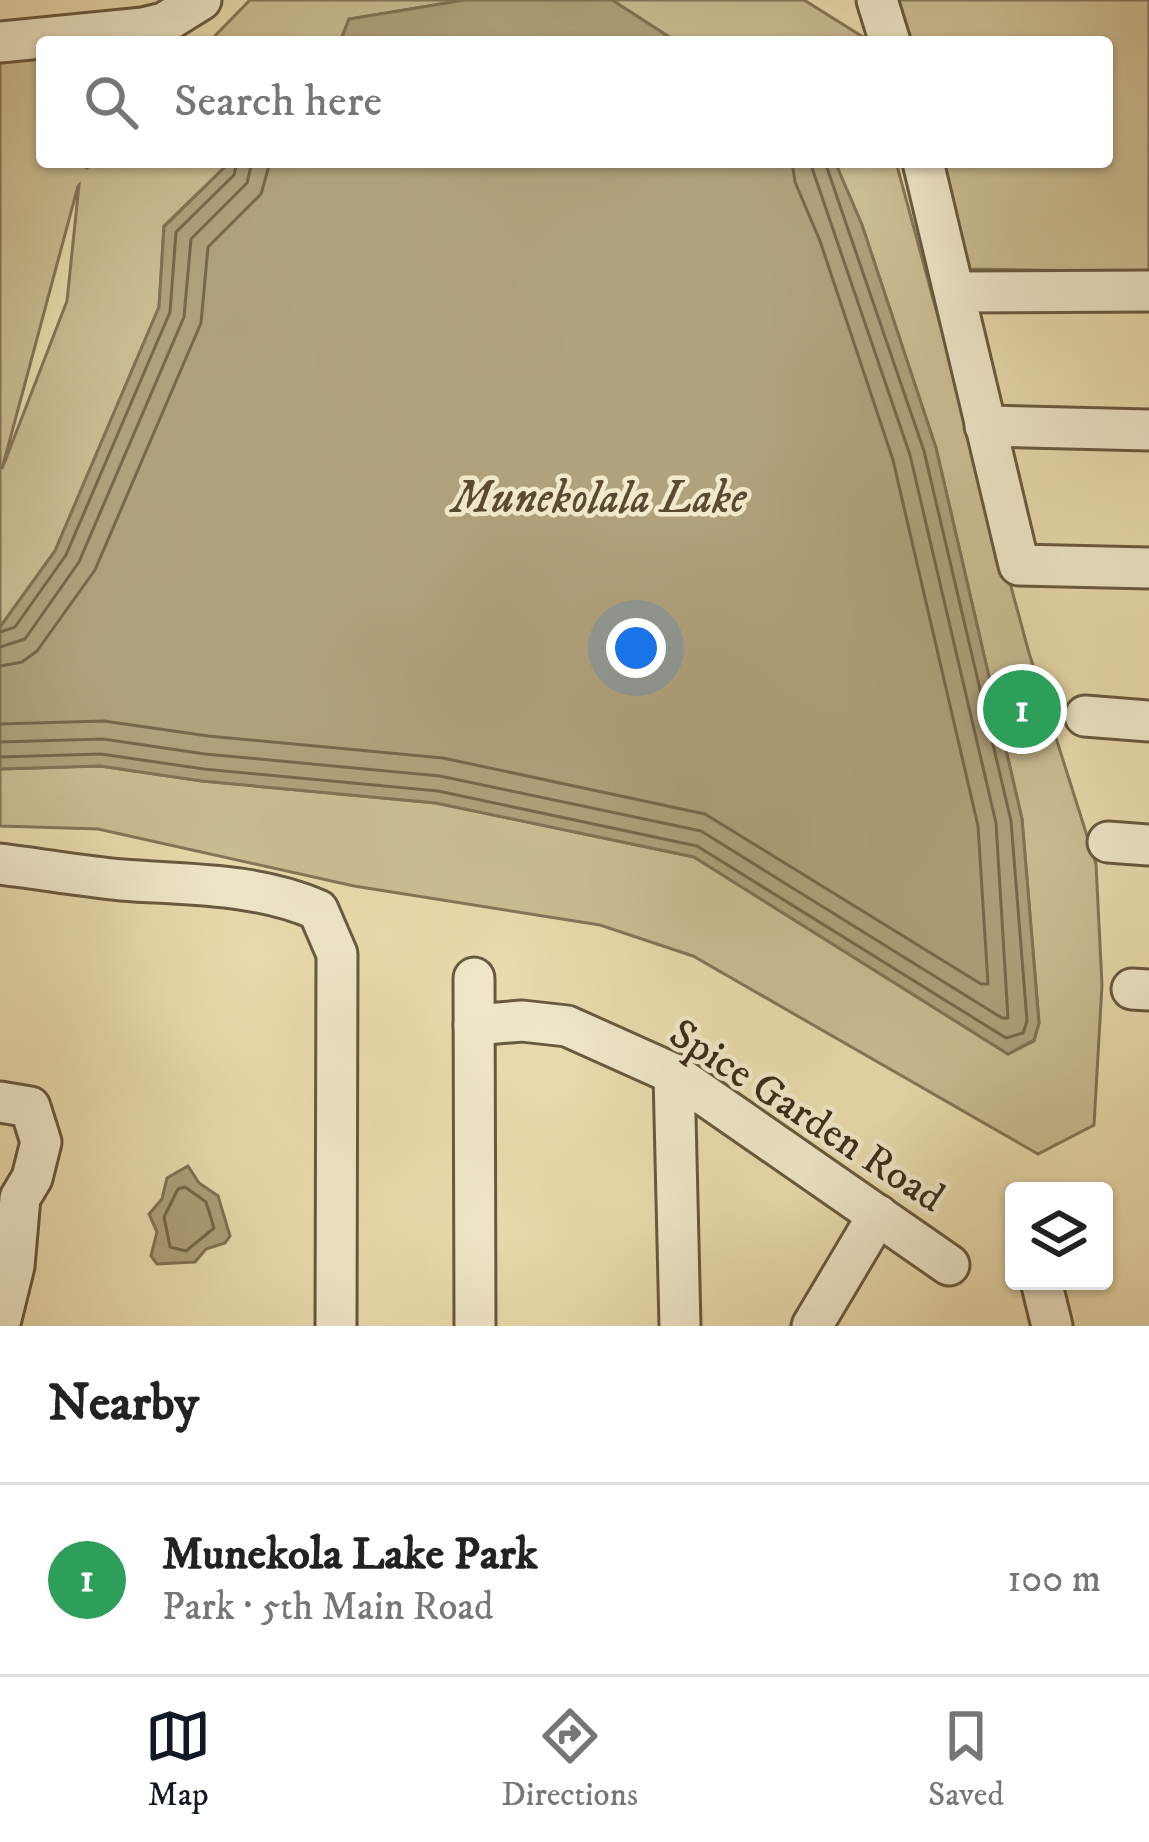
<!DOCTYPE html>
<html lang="en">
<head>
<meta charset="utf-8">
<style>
	body { margin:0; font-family:"IM FELL DW Pica",serif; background:#f6f6f6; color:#222 }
	.controls { position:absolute; right:36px; bottom:36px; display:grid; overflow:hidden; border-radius:12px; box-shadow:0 3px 9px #0004 }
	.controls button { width:108px; height:108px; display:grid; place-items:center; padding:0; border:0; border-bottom:3px solid #e0e0e0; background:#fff; color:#222; font:60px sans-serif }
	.you { position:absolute; left:636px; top:648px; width:42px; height:42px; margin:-30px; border:9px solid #fff; border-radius:50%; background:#1a73e8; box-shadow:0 0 0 18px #1a73e833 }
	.badge { display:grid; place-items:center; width:78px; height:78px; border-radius:50%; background:#111827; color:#fff; font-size:39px; font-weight:700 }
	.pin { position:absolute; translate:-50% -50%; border:6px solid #fff; box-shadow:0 3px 12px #0006 }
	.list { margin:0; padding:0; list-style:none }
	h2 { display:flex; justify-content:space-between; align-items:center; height:156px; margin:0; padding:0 48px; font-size:51px }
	h2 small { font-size:39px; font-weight:400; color:#767676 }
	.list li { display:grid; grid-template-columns:78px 1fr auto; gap:36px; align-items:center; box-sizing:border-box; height:192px; padding:0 48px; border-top:3px solid #e0e0e0 }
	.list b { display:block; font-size:45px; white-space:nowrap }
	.list p { margin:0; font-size:39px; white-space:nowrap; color:#767676 }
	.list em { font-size:39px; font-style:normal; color:#767676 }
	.icon { flex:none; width:66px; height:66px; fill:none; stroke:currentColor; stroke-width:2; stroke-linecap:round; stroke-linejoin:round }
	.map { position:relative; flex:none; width:1149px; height:1326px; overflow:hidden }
	.search { position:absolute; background:#fff; box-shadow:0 3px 9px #0004; left:36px; right:36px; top:36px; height:132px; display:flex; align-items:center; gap:30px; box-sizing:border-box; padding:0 42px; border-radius:12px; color:#767676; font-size:45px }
	.sheet { height:348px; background:#fff }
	nav { display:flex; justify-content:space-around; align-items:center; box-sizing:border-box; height:168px; border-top:3px solid #e0e0e0; background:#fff; font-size:33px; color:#767676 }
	nav a { display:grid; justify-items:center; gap:6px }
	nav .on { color:#111827 }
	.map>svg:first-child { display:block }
	.green { fill:#cdc096; stroke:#857658; stroke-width:3; fill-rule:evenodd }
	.water { fill:#b0a27d; stroke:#827355; stroke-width:3 }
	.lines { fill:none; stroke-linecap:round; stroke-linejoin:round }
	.shore { stroke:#76684b; stroke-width:3 }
	.minor-casing { stroke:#68593f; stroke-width:45 }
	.minor { stroke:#f2eacc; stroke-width:39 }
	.labels { text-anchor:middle; stroke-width:9; stroke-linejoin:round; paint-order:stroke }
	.street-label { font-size:42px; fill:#3d2d19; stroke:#f2eacc }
	.water-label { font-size:45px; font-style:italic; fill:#5a4a32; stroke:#f2eacc }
</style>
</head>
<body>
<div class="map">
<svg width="1149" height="1326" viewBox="0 0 1149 1326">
	<rect width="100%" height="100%" fill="#ebdeb0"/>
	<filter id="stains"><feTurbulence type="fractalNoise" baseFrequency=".00167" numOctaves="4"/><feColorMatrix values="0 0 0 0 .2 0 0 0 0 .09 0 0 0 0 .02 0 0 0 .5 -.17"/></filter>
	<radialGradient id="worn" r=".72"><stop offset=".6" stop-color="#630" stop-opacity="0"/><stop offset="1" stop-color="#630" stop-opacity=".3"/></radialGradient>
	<g class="green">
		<path d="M250,0H465L349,19L340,42H209Z"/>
		<path d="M612,0H804L863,37L864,42H677Z"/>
		<path d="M891,0H1149V272L969,269L938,162H1107V42H903Z"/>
		<path d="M42,57V162H89L86,169L93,162H230L164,226L159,307L55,551L0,627V60ZM79,185L67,301L2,469L78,186Z"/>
		<path d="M835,162H896L1029,653L1096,864L1102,985L1094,1125L1038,1154L693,956L600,925L354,886L98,829L0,826V769L100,766L202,781L436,803L694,857L1008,1054L1034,1041L1039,1023L1022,819L936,448L862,225Z"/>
	</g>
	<g class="water">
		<path d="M465,0H612L677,42H340L349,19Z"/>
		<path d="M230,162H835L862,225L936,448L1022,819L1039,1023L1034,1040L1008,1054L694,857L436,803L202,781L100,766L0,769V627L55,551L159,307L164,227Z"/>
		<path d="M188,1166L199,1183L218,1196L230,1236L225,1243L206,1249L195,1262L157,1264L151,1256L157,1232L149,1214L162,1199L167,1178Z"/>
	</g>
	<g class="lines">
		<g class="shore">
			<path d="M0,632L15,627L66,555L170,312L176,232L234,175L237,162"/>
			<path d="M0,647L25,639L79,562L184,317L191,239L247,183L252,162"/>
			<path d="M0,666L22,662L37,651L95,570L201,323L208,247L261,194L270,162"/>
			<path d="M0,724L104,721L208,736L443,758L705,814L981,984H988L978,826L893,460L820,241L795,182L792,162"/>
			<path d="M0,742L103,739L205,754L440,776L701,831L1002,1018H1008L996,823L910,455L810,162"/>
			<path d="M0,757L101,754L204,769L438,791L697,846L1006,1038L1023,1033L1027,1021L1011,821L924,451L825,162"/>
			<path d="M185,1187L206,1202L214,1228L186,1251L170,1247L164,1217L178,1189Z"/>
		</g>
		<defs>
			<g id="minor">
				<path d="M877,0L890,42"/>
				<path d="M0,42L143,28L164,23L201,0"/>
				<path d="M923,162L1019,565L1149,568"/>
				<path d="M956,292L1149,291"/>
				<path d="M985,426L1149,430"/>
				<path d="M1085,716L1149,721"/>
				<path d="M1108,842L1149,845"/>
				<path d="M0,864C41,869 81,876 122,880C188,885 257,883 318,910L337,954L336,1326"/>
				<path d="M474,978L475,1326"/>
				<path d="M1132,989L1149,990"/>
				<path d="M474,1025L522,1021L567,1026L674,1074L949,1265"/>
				<path d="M674,1074L680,1326"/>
				<path d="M0,1102L30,1107L41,1142L32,1178L20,1198L14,1266L0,1323"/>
				<path d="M1041,1281L1052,1326"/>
				<path d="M812,1326L878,1215"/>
			</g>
		</defs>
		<use href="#minor" class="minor-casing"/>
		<use href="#minor" class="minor"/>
	</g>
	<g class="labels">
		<g class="street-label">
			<text transform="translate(808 1114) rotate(33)" y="15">Spice Garden Road</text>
		</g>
		<g class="water-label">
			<text x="599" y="512">Munekolala Lake</text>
		</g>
	</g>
	<rect width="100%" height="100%" filter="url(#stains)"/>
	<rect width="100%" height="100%" fill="url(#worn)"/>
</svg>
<div class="controls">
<button><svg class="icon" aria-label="layers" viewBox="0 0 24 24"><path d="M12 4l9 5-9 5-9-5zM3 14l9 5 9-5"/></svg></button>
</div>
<div class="you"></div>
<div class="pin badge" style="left:1022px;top:709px;background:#2e9e5b">1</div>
<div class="search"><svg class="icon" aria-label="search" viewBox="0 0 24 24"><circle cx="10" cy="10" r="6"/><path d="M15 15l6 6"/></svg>Search here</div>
</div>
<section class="sheet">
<h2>Nearby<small></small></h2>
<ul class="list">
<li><span class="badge" style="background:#2e9e5b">1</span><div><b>Munekola Lake Park</b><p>Park · 5th Main Road</p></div><em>100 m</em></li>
</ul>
</section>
<nav>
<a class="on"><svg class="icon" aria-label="map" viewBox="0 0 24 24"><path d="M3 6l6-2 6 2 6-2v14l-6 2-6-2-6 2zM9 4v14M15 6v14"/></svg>Map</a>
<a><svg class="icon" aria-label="directions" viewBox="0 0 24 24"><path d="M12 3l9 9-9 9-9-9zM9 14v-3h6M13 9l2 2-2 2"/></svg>Directions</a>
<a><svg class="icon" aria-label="saved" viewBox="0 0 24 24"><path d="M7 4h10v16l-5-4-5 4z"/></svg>Saved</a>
</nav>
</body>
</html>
